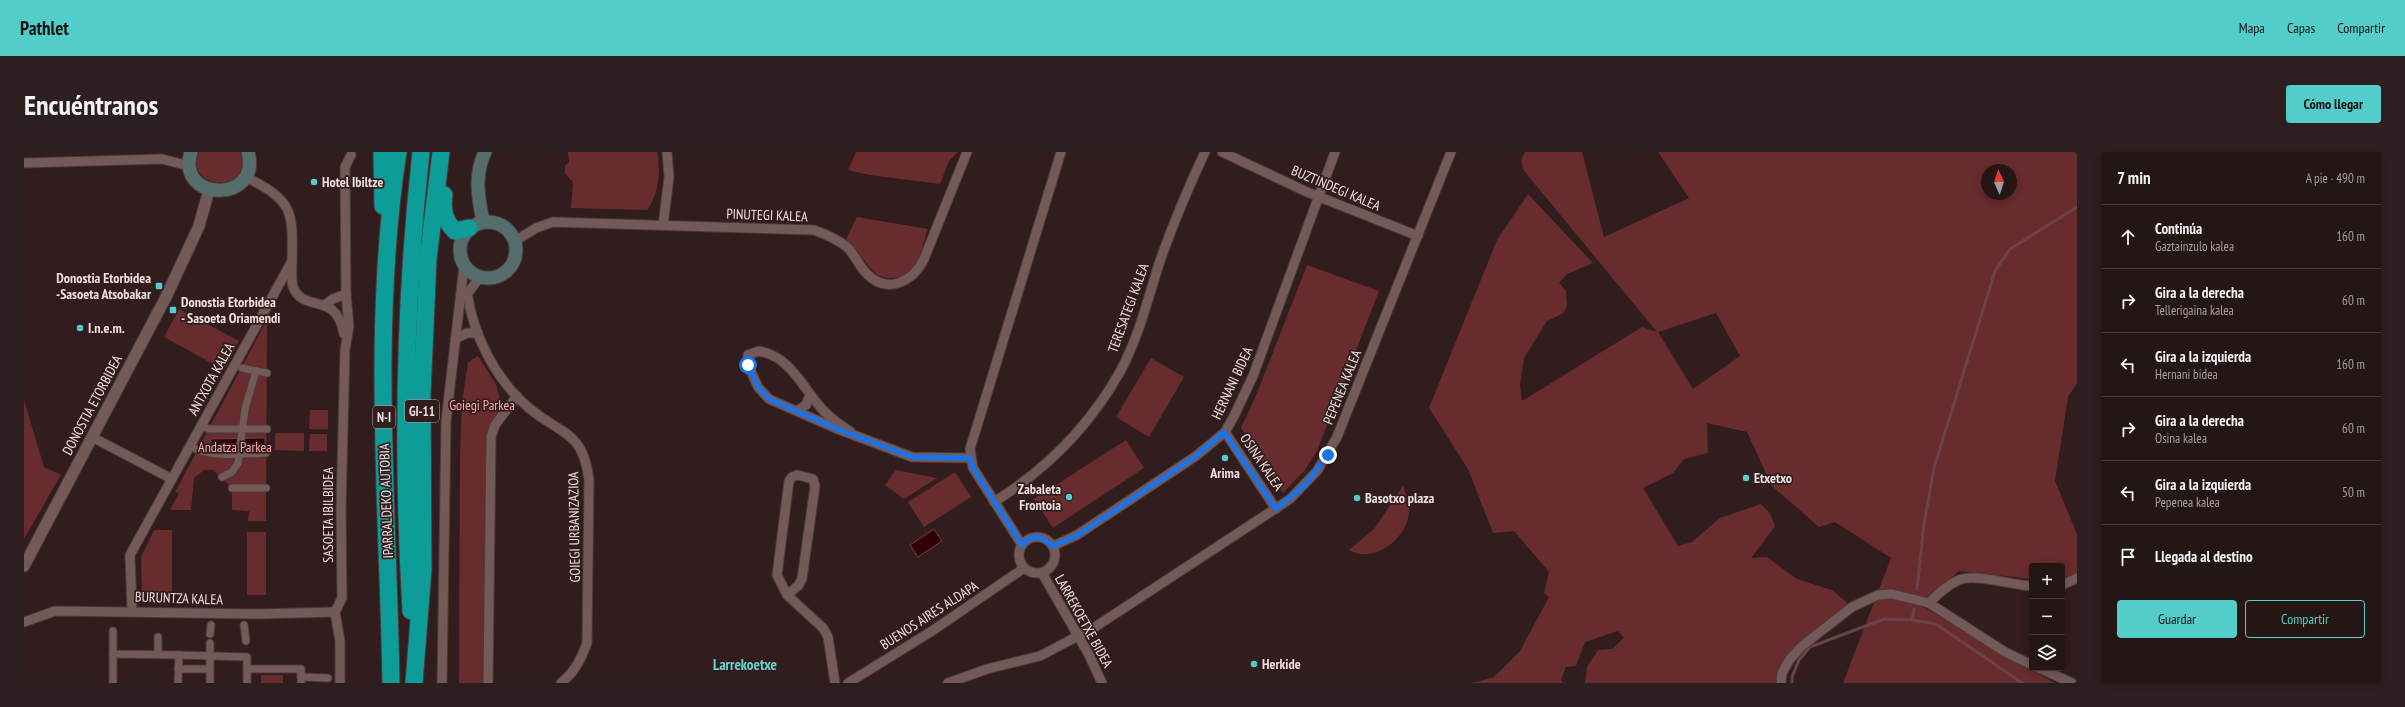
<!DOCTYPE html>
<html lang="es">
<head>
<meta charset="utf-8">
<style>
	body { margin:0; font-family:"PT Sans Narrow",sans-serif; background:#2d1f1f; color:#f1f3f6 }
	.controls { position:absolute; right:12px; bottom:12px; display:grid; overflow:hidden; border-radius:4px; box-shadow:0 2px 10px #0003 }
	.controls button { width:36px; height:36px; display:grid; place-items:center; padding:0; border:0; border-bottom:1px solid #423535; background:#251616; color:#f1f3f6; font:20px sans-serif }
	.compass { position:absolute; left:1957px; top:12px; width:36px; height:36px; border-radius:50%; background:#251616; box-shadow:0 2px 10px #0003; rotate:357deg }
	.stop { position:absolute; width:12px; height:12px; margin:-9px; border:3px solid #1a73e8; border-radius:50%; background:#fff }
	.stop.end { background:#1a73e8; border-color:#fff; box-shadow:0 1px 4px #0008 }
	.list { margin:0; padding:0; list-style:none }
	h2 { display:flex; justify-content:space-between; align-items:center; height:52px; margin:0; padding:0 16px; font-size:17px }
	h2 small { font-size:13px; font-weight:400; color:#a39fa1 }
	.list li { display:grid; grid-template-columns:26px 1fr auto; gap:12px; align-items:center; box-sizing:border-box; height:64px; padding:0 16px; border-top:1px solid #423535 }
	.list b { display:block; font-size:15px; white-space:nowrap }
	.list p { margin:0; font-size:13px; white-space:nowrap; color:#a39fa1 }
	.list em { font-size:13px; font-style:normal; color:#a39fa1 }
	.actions { display:flex; gap:8px; padding:12px 16px }
	.actions a { flex:1; padding:9px 0; border:1px solid #53cdc9; border-radius:4px; text-align:center; font-size:14px; color:#53cdc9 }
	.actions .main { background:#53cdc9; color:#111 }
	.icon { flex:none; width:22px; height:22px; fill:none; stroke:currentColor; stroke-width:2; stroke-linecap:round; stroke-linejoin:round }
	.map { position:relative; flex:none; width:2053px; height:531px; overflow:hidden; border-radius:4px }
	header { display:flex; align-items:center; gap:24px; box-sizing:border-box; height:56px; padding:0 20px; background:#53cdc9; color:#111 }
	header strong { font-size:19px }
	nav { display:flex; gap:22px; margin-inline-start:auto; font-size:14px }
	.intro { display:flex; align-items:center; justify-content:space-between; box-sizing:border-box; height:96px; padding:0 24px }
	h1 { margin:0; font-size:28px }
	.button { padding:10px 18px; border-radius:4px; background:#53cdc9; color:#111; font-size:14px; font-weight:700 }
	main { display:flex; gap:24px; padding:0 24px }
	aside { flex:1; background:#251616; border-radius:4px; box-shadow:0 2px 10px #0003 }
	.map>svg:first-child { display:block }
	.green { fill:#682b2e; fill-rule:evenodd }
	.water { fill:#310005; stroke:#6a4346 }
	.lines { fill:none; stroke-linecap:round; stroke-linejoin:round }
	.stream { stroke:#6a4346; stroke-width:3 }
	.pedestrian-casing { stroke:#4c3a3b; stroke-width:9 }
	.minor-casing { stroke:#4c3a3b; stroke-width:11 }
	.tertiary-casing { stroke:#4c3a3b; stroke-width:13 }
	.secondary-casing { stroke:#4c3a3b; stroke-width:15 }
	.motorway-casing { stroke:#4c3a3b; stroke-width:19 }
	.pedestrian { stroke:#735a59; stroke-width:7 }
	.minor { stroke:#735a59; stroke-width:9 }
	.tertiary { stroke:#735a59; stroke-width:11 }
	.secondary { stroke:#556e6c; stroke-width:13 }
	.motorway { stroke:#0e9c99; stroke-width:17 }
	.route { stroke:#1a73e8; stroke-width:5 }
	.poi-dot { fill:#53cdc9; stroke:#311d1d; stroke-width:1.5 }
	.labels { text-anchor:middle; stroke-width:3.5; stroke-linejoin:round; paint-order:stroke }
	.shield { fill:#311d1d; stroke:#b6a6a5; stroke-width:1 }
	.shield-label { font-size:13px; font-weight:bold; fill:#efe0df }
	.poi-label { font-size:14px; font-weight:bold; fill:#efe0df; stroke:#311d1d; text-anchor:start }
	.street-label { font-size:14px; fill:#efe0df; stroke:#311d1d }
	.park-label { font-size:14px; fill:#fea4a5; stroke:#311d1d }
	.neighbourhood-label { font-size:15px; font-weight:bold; fill:#67d3cf; stroke:#311d1d }
</style>
</head>
<body>
<header>
<strong>Pathlet</strong>
<nav><a>Mapa</a><a>Capas</a><a>Compartir</a></nav>
</header>
<div class="intro"><h1>Encuéntranos</h1><a class="button">Cómo llegar</a></div>
<main>
<div class="map">
<svg width="2053" height="531" viewBox="0 0 2053 531">
	<rect width="100%" height="100%" fill="#311d1d"/>
	<g class="green">
		<path d="M175,0H216C232,43 158,39 175,0Z"/>
		<path d="M544,0H633C637,19 635,43 623,58L547,56L549,30L541,22V14L545,10Z"/>
		<path d="M832,0H934L925,9L916,32L846,23L824,18Z"/>
		<path d="M1501,0H1558L1580,85L1665,46L1634,0H2053V231L2044,245L2031,329L2053,382V421L2038,428V414H2008V427L1935,419L1898,454L2031,531H1819L1867,406L1811,370L1795,375L1748,334L1723,280L1683,271L1684,301L1660,307L1649,321L1619,336L1654,394L1668,390L1696,366L1737,352L1746,361L1751,374L1727,406L1743,405L1773,427L1808,438L1828,455L1778,494L1753,531H1561L1563,515L1574,498L1588,497L1600,486L1594,479L1561,490L1552,514L1542,515L1537,528L1539,531H1448L1470,525L1496,499L1525,445L1520,441L1525,420L1490,379L1469,381L1444,317L1405,256L1473,88L1504,42L1569,111L1543,122L1535,131L1542,139L1543,153L1540,161L1523,169L1500,206L1496,233L1498,249L1618,175L1633,180L1505,25C1498,17 1495,10 1501,0ZM1963,18H1987V42H1963ZM1692,161L1716,204L1669,237L1634,180Z"/>
		<path d="M833,65L904,77C897,97 894,126 867,126C861,126 854,124 850,120C840,110 833,96 821,89Z"/>
		<path d="M1283,113L1355,139L1293,299L1281,318L1259,341L1217,276L1233,241Z"/>
		<path d="M155,157L215,189L200,218L140,185Z"/>
		<path d="M243,168L242,369H224L225,359L208,358V336L189,318H180L170,326L167,358H146L155,341L151,340Z"/>
		<path d="M454,204L472,232L479,260L469,272L463,531H435L436,301L438,250L444,210Z"/>
		<path d="M1127,206L1160,225L1125,285L1092,265Z"/>
		<path d="M0,248L20,315L37,323L0,387Z"/>
		<path d="M286,258H304V277H285Z"/>
		<path d="M251,281H280V299L251,298Z"/>
		<path d="M286,282H303V299H285Z"/>
		<path d="M1102,288L1120,316L1029,376L1010,347Z"/>
		<path d="M872,318L913,326L880,347L861,333Z"/>
		<path d="M931,320L947,345L900,375L884,350Z"/>
		<path d="M1379,334C1382,342 1385,350 1385,359C1385,385 1350,413 1325,398L1350,377Z"/>
		<path d="M130,378H148V443L118,442L117,405Z"/>
		<rect x="223" y="380" width="19" height="63"/>
		<rect x="237" y="523" width="22" height="8"/>
	</g>
	<g class="water">
		<path d="M241,286V295L187,294V287Z"/>
		<path d="M910,377L918,389L894,405L886,393Z"/>
	</g>
	<g class="lines">
		<g class="stream">
			<path d="M1893,437L1900,372L1910,316L1971,119L1986,97L2053,55"/>
			<path d="M1888,468L1890,457"/>
			<path d="M1768,531V525L1775,508L1786,495L1860,467L1888,468L1912,472L1998,531"/>
		</g>
		<defs>
			<g id="pedestrian">
				<path d="M232,219L243,221"/>
				<path d="M177,274L185,277H243"/>
				<path d="M166,294C184,306 221,302 242,301"/>
				<path d="M198,325L208,320L214,311L221,257L232,219L218,216"/>
				<path d="M208,336H242"/>
				<path d="M220,473L222,489"/>
				<path d="M89,479V502L155,503"/>
				<path d="M186,482L187,473"/>
				<path d="M89,502V531"/>
				<path d="M134,502V485"/>
				<path d="M154,517H186"/>
				<path d="M223,517H277V531"/>
				<path d="M277,525L304,526"/>
				<path d="M154,531L155,503L223,505V531"/>
				<path d="M186,531V491"/>
			</g>
			<g id="minor">
				<path d="M1198,0L1283,40L1394,84"/>
				<path d="M0,11L138,7L165,14"/>
				<path d="M639,73L645,25L643,0"/>
				<path d="M491,89L512,76L529,70L790,78C801,82 813,87 823,95C831,103 835,114 843,122C864,143 889,129 900,107L943,0"/>
				<path d="M268,110C268,117 267,128 269,135C280,162 312,138 320,182"/>
				<path d="M443,140C449,183 471,227 505,256C537,283 559,278 565,328L563,491C557,507 551,520 537,531"/>
				<path d="M441,145L456,125"/>
				<path d="M302,152L309,147L322,142"/>
				<path d="M431,187L443,181H454"/>
				<path d="M773,259L782,253L786,243"/>
				<path d="M827,280C816,273 806,266 798,257C778,235 767,205 735,199L724,203V213L734,235L745,247L811,276L888,305L946,306"/>
				<path d="M1201,280L1252,357"/>
				<path d="M68,285L148,327"/>
				<path d="M970,350C1023,317 1067,272 1097,218C1115,184 1124,146 1136,109C1149,72 1164,36 1181,0"/>
				<circle cx="1013" cy="403" r="18"/>
				<path d="M998,393L949,316L946,297L1037,0"/>
				<path d="M1029,394L1053,383L1172,304L1201,280L1210,264L1229,224L1311,0"/>
				<path d="M1018,421L1064,501L1078,531"/>
				<path d="M2038,433L2053,426"/>
				<path d="M763,443L774,434L778,427L791,334L789,327L773,323L768,325L765,329L753,423L763,443L799,476L804,485L811,531"/>
				<path d="M1905,451C1914,442 1923,433 1935,428C1951,421 1988,433 2008,434"/>
				<path d="M108,459L106,403L268,109C269,58 269,49 222,25"/>
				<path d="M0,470L31,459L234,462L311,460"/>
				<path d="M2015,516L2048,531"/>
				<path d="M316,531V489L311,460L318,446L317,356L321,198L325,174L322,142L321,15L327,3"/>
				<path d="M418,531L422,269L440,114"/>
				<path d="M464,531L467,285L471,273L493,244"/>
				<path d="M824,531L908,479L1000,416"/>
				<path d="M924,531L963,517L1016,504L1071,475L1266,347L1293,319L1313,285L1427,0"/>
				<path d="M1757,531L1758,521L1766,507L1778,494L1828,455L1854,443L1868,442L1905,451L1981,500L2008,513"/>
			</g>
			<path id="tertiary" d="M0,414L142,145L175,74L185,38"/>
			<g id="secondary">
				<path d="M167,0C151,50 238,52 224,0"/>
				<path d="M459,69C454,45 450,23 461,0"/>
				<circle cx="464" cy="98" r="28"/>
			</g>
			<g id="motorway">
				<path d="M358,0L359,54"/>
				<path d="M420,43C418,58 420,68 431,79L445,76"/>
				<path d="M387,459C378,305 380,153 397,0"/>
				<path d="M367,531C364,355 347,175 374,0"/>
				<path d="M390,531L399,417L398,242L404,107L417,0"/>
			</g>
		</defs>
		<use href="#pedestrian" class="pedestrian-casing"/>
		<use href="#minor" class="minor-casing"/>
		<use href="#tertiary" class="tertiary-casing"/>
		<use href="#secondary" class="secondary-casing"/>
		<use href="#motorway" class="motorway-casing"/>
		<use href="#pedestrian" class="pedestrian"/>
		<use href="#minor" class="minor"/>
		<use href="#tertiary" class="tertiary"/>
		<use href="#secondary" class="secondary"/>
		<use href="#motorway" class="motorway"/>
	</g>
	<g class="lines">
		<path class="route" d="M724,213L734,235L745,247L811,276L888,305L946,306L949,316L998,393L1006,386L1016,385L1029,394L1054,383L1172,304L1200,280L1252,357L1281,333L1304,303"/>
	</g>
	<g class="poi-dot">
		<circle cx="290" cy="30" r="4"/>
		<rect x="131" y="130" width="8" height="8" rx="2"/>
		<rect x="145" y="154" width="8" height="8" rx="2"/>
		<circle cx="56" cy="176" r="4"/>
		<circle cx="1201" cy="306" r="4"/>
		<circle cx="1722" cy="326" r="4"/>
		<circle cx="1045" cy="345" r="4"/>
		<circle cx="1333" cy="346" r="4"/>
		<circle cx="1230" cy="512" r="4"/>
	</g>
	<g class="labels">
		<g class="shield">
			<rect x="381" y="248" width="34" height="22" rx="3"/>
			<rect x="349" y="254" width="22" height="22" rx="3"/>
		</g>
		<g class="shield-label">
			<text x="398" y="264">GI-11</text>
			<text x="360" y="270">N-I</text>
		</g>
		<g class="poi-label">
			<text x="298" y="35">Hotel Ibiltze</text>
			<text x="127" y="131" text-anchor="end">Donostia Etorbidea<tspan x="127" dy="16">-Sasoeta Atsobakar</tspan></text>
			<text x="157" y="155">Donostia Etorbidea<tspan x="157" dy="16">- Sasoeta Oriamendi</tspan></text>
			<text x="64" y="181">I.n.e.m.</text>
			<text x="1201" y="326" text-anchor="middle">Arima</text>
			<text x="1730" y="331">Etxetxo</text>
			<text x="1037" y="342" text-anchor="end">Zabaleta<tspan x="1037" dy="16">Frontoia</tspan></text>
			<text x="1341" y="351">Basotxo plaza</text>
			<text x="1238" y="517">Herkide</text>
		</g>
		<g class="street-label">
			<text transform="translate(1312 36) rotate(23)" y="5">BUZTINDEGI KALEA</text>
			<text transform="translate(743 63) rotate(2)" y="5">PINUTEGI KALEA</text>
			<text transform="translate(1104 156) rotate(-70)" y="5">TERESATEGI KALEA</text>
			<text transform="translate(187 227) rotate(-61)" y="5">ANTXOTA KALEA</text>
			<text transform="translate(1208 231) rotate(-65)" y="5">HERNANI BIDEA</text>
			<text transform="translate(1318 235) rotate(-68)" y="5">PEPENEA KALEA</text>
			<text transform="translate(68 253) rotate(-62)" y="5">DONOSTIA ETORBIDEA</text>
			<text transform="translate(1238 310) rotate(56)" y="5">OSINA KALEA</text>
			<text transform="translate(362 349) rotate(-92)" y="5">IPARRALDEKO AUTOBIA</text>
			<text transform="translate(304 363) rotate(-90)" y="5">SASOETA IBILBIDEA</text>
			<text transform="translate(550 375) rotate(-91)" y="5">GOIEGI URBANIZAZIOA</text>
			<text transform="translate(155 446) rotate(2)" y="5">BURUNTZA KALEA</text>
			<text transform="translate(905 463) rotate(-33)" y="5">BUENOS AIRES ALDAPA</text>
			<text transform="translate(1060 469) rotate(61)" y="5">LARREKOETXE BIDEA</text>
		</g>
		<g class="park-label">
			<text x="458" y="258">Goiegi Parkea</text>
			<text x="211" y="300">Andatza Parkea</text>
		</g>
		<g class="neighbourhood-label">
			<text x="721" y="518">Larrekoetxe</text>
		</g>
	</g>
</svg>
<div class="controls">
<button>+</button>
<button>−</button>
<button><svg class="icon" aria-label="layers" viewBox="0 0 24 24"><path d="M12 4l9 5-9 5-9-5zM3 14l9 5 9-5"/></svg></button>
</div>
<svg class="compass" viewBox="-18 -18 36 36"><path d="M0-13l5 13h-10z" fill="#e53935"/><path d="M0 13l5-13h-10z" fill="#a39fa1"/></svg>
<div class="stop" style="left:724px;top:213px"></div>
<div class="stop end" style="left:1304px;top:303px"></div>
</div>
<aside>
<h2>7 min<small>A pie · 490 m</small></h2>
<ul class="list">
<li><svg class="icon" aria-label="ahead" viewBox="0 0 24 24"><path d="M12 20V5M6 11l6-6 6 6"/></svg><div><b>Continúa</b><p>Gaztainzulo kalea</p></div><em>160 m</em></li>
<li><svg class="icon" aria-label="right" viewBox="0 0 24 24"><path d="M7 20v-9h11M14 6l5 5-5 5"/></svg><div><b>Gira a la derecha</b><p>Tellerigaina kalea</p></div><em>60 m</em></li>
<li><svg class="icon" aria-label="left" viewBox="0 0 24 24"><path d="M17 20v-9H6M10 6l-5 5 5 5"/></svg><div><b>Gira a la izquierda</b><p>Hernani bidea</p></div><em>160 m</em></li>
<li><svg class="icon" aria-label="right" viewBox="0 0 24 24"><path d="M7 20v-9h11M14 6l5 5-5 5"/></svg><div><b>Gira a la derecha</b><p>Osina kalea</p></div><em>60 m</em></li>
<li><svg class="icon" aria-label="left" viewBox="0 0 24 24"><path d="M17 20v-9H6M10 6l-5 5 5 5"/></svg><div><b>Gira a la izquierda</b><p>Pepenea kalea</p></div><em>50 m</em></li>
<li><svg class="icon" aria-label="arrive" viewBox="0 0 24 24"><path d="M6 21V4h12l-3 4 3 4H6"/></svg><div><b>Llegada al destino</b></div></li>
</ul>
<div class="actions"><a class="main">Guardar</a><a>Compartir</a></div>
</aside>
</main>
</body>
</html>
